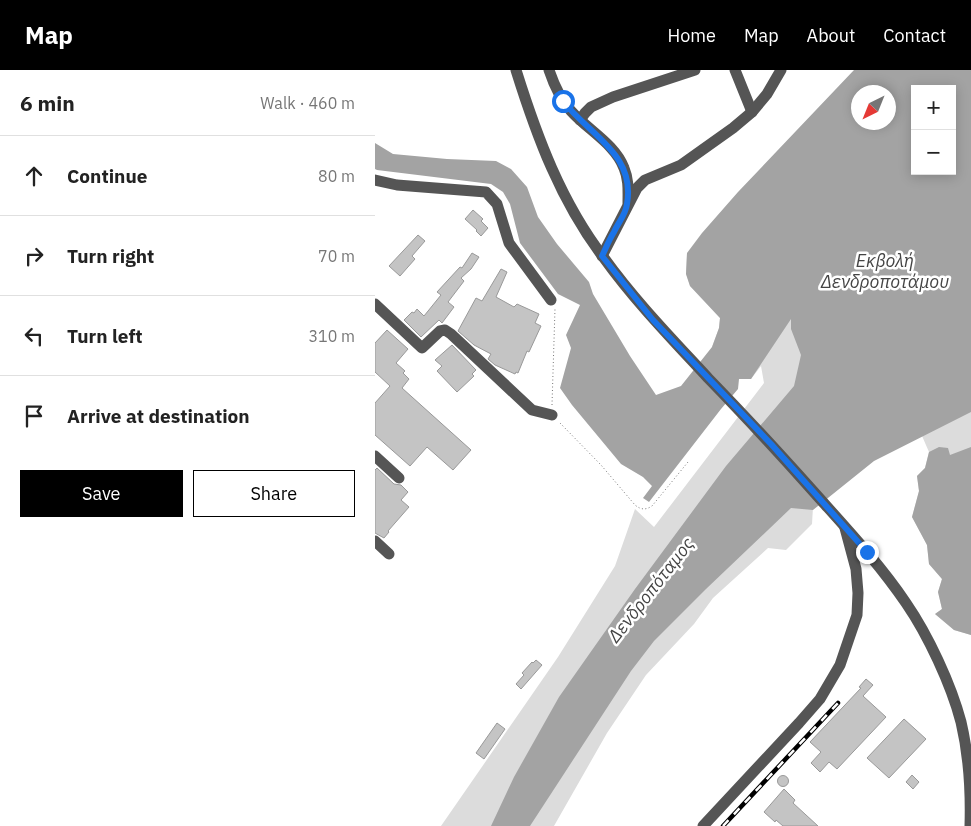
<!DOCTYPE html>
<html lang="en">
<head>
<meta charset="utf-8">
<style>
	body { margin:0; font-family:"IBM Plex Sans",sans-serif; background:#f2f2f2; color:#222 }
	.controls { position:absolute; right:15px; top:15px; display:grid; overflow:hidden; border-radius:0px; box-shadow:0 2px 12px #0003 }
	.controls button { width:45px; height:45px; display:grid; place-items:center; padding:0; border:0; border-bottom:1px solid #e0e0e0; background:#fff; color:#222; font:25px sans-serif }
	.compass { position:absolute; left:476px; top:15px; width:45px; height:45px; border-radius:50%; background:#fff; box-shadow:0 2px 12px #0003; rotate:223deg }
	.stop { position:absolute; width:15px; height:15px; margin:-11px; border:4px solid #1a73e8; border-radius:50%; background:#fff }
	.stop.end { background:#1a73e8; border-color:#fff; box-shadow:0 1px 5px #0008 }
	.list { margin:0; padding:0; list-style:none }
	h2 { display:flex; justify-content:space-between; align-items:center; height:65px; margin:0; padding:0 20px; font-size:21px }
	h2 small { font-size:16px; font-weight:400; color:#767676 }
	.list li { display:grid; grid-template-columns:32px 1fr auto; gap:15px; align-items:center; box-sizing:border-box; height:80px; padding:0 20px; border-top:1px solid #e0e0e0 }
	.list b { display:block; font-size:19px; white-space:nowrap }
	.list em { font-size:16px; font-style:normal; color:#767676 }
	.actions { display:flex; gap:10px; padding:15px 20px }
	.actions a { flex:1; padding:11px 0; border:1px solid #000; border-radius:0px; text-align:center; font-size:18px; color:#000 }
	.actions .main { background:#000; color:#fff }
	.icon { flex:none; width:28px; height:28px; fill:none; stroke:currentColor; stroke-width:2; stroke-linecap:round; stroke-linejoin:round }
	.map { position:relative; flex:none; width:596px; height:756px; overflow:hidden }
	header { display:flex; align-items:center; gap:30px; box-sizing:border-box; height:70px; padding:0 25px; background:#000; color:#fff }
	header strong { font-size:24px }
	nav { display:flex; gap:28px; margin-inline-start:auto; font-size:18px }
	main { display:flex }
	aside { flex:1; background:#fff }
	.map>svg:first-child { display:block }
	.green { fill:#dcdcdc }
	.water { fill:#a3a3a3; fill-rule:evenodd }
	.building { fill:#c4c4c4; stroke:#999 }
	.lines { fill:none; stroke-linecap:round; stroke-linejoin:round }
	.path { stroke:#777; stroke-width:1; stroke-dasharray:1 2.5; stroke-linecap:butt }
	.minor { stroke:#555; stroke-width:11 }
	.rail-casing { stroke:#000; stroke-width:4.5 }
	.rail { stroke:#fff; stroke-width:2.5; stroke-dasharray:8; stroke-linecap:butt }
	.route { stroke:#1a73e8; stroke-width:6 }
	.labels { text-anchor:middle; stroke-width:5; stroke-linejoin:round; paint-order:stroke }
	.water-label { font-size:18px; font-style:italic; fill:#444; stroke:#fff }
</style>
</head>
<body>
<header>
<strong>Map</strong>
<nav><a>Home</a><a>Map</a><a>About</a><a>Contact</a></nav>
</header>
<main>
<aside>
<h2>6 min<small>Walk · 460 m</small></h2>
<ul class="list">
<li><svg class="icon" aria-label="ahead" viewBox="0 0 24 24"><path d="M12 20V5M6 11l6-6 6 6"/></svg><div><b>Continue</b></div><em>80 m</em></li>
<li><svg class="icon" aria-label="right" viewBox="0 0 24 24"><path d="M7 20v-9h11M14 6l5 5-5 5"/></svg><div><b>Turn right</b></div><em>70 m</em></li>
<li><svg class="icon" aria-label="left" viewBox="0 0 24 24"><path d="M17 20v-9H6M10 6l-5 5 5 5"/></svg><div><b>Turn left</b></div><em>310 m</em></li>
<li><svg class="icon" aria-label="arrive" viewBox="0 0 24 24"><path d="M6 21V4h12l-3 4 3 4H6"/></svg><div><b>Arrive at destination</b></div></li>
</ul>
<div class="actions"><a class="main">Save</a><a>Share</a></div>
</aside>
<div class="map">
<svg width="596" height="756" viewBox="0 0 596 756">
	<rect width="100%" height="100%" fill="#fff"/>
	<path class="green" d="M312,183L596,269V565L579,560L560,544L567,539L563,522L567,509L554,494L552,475L537,447L544,421L542,406L550,398L554,382L544,359L478,399L438,437L437,454L411,480L393,478L338,528L319,554L271,605L232,663L179,756H66L183,587L240,496L260,439L279,457L389,313L386,296L376,309L337,277L344,258L345,248L315,216L311,204Z"/>
	<g class="water">
		<path d="M479,0H596V342L499,391L438,440L416,438L331,519L279,571L256,601L155,756H116L139,707L184,627L260,519L351,396L419,316L426,285L416,259V249L376,309H364L363,319L346,339L274,432L268,428L277,416L268,407L246,394L197,335L185,318L196,278L191,265L205,235L183,224L145,173L135,134L128,122L116,114L2,100L0,99V73L18,84L72,89L121,91L136,99L152,117L163,147L182,174L214,212L218,224L255,286L281,325L306,316L337,277L344,258L345,248L315,216L311,204L312,183L327,163L363,122ZM540,19H577V101H540ZM483,22H514V52H483Z"/>
		<path d="M564,377L573,378L575,385L596,377V565L579,560L560,544L567,539L563,522L567,509L554,494L552,475L537,447L544,421L542,406L550,398L554,382Z"/>
	</g>
	<g class="building">
		<path d="M98,140L108,149L106,151L113,158L106,166L101,161L102,160L90,149Z"/>
		<path d="M43,165L50,171L37,186L40,189L25,206L14,196Z"/>
		<path d="M97,183L104,187L96,199L86,208L89,211L73,232L79,237L67,253L64,250L46,267L29,250L37,242L39,243L42,239L49,246L66,225L62,222L85,197L87,198Z"/>
		<path d="M126,199L132,202L121,227L139,237L142,234L164,244L160,253L166,256L154,282L152,281L143,303L141,302L140,304L120,295L113,289L116,284L99,275L83,261L101,228L107,231Z"/>
		<path d="M12,260L33,279L21,293L30,301L28,303L34,309L27,318L96,380L78,400L52,377L35,396L0,365V333L15,316L0,302V273Z"/>
		<path d="M77,275L101,300L97,304L99,306L82,322L62,301L67,296L60,290Z"/>
		<path d="M2,398L19,414L26,415L33,422L26,430L34,437L13,461L14,462L9,468L0,463V400Z"/>
		<path d="M161,590L167,595L146,619L141,614L149,605L147,603L157,592L158,593Z"/>
		<path d="M491,609L498,615L488,626L511,647L462,699L454,692L445,702L436,693L446,682L435,672L486,618L484,617Z"/>
		<path d="M529,649L551,669L514,708L492,688Z"/>
		<path d="M122,653L130,659L109,689L101,683Z"/>
		<path d="M537,705L544,712L538,719L531,712Z"/>
		<circle cx="408" cy="711" r="5.5"/>
		<path d="M409,719L420,730L418,733L443,756H408L401,750L400,752L389,742Z"/>
	</g>
	<g class="lines">
		<g class="path">
			<path d="M177,335L180,239"/>
			<path d="M185,353L226,395L260,435C266,440 271,440 277,436L313,392"/>
		</g>
		<g class="minor">
			<path d="M141,0C162,67 186,132 229,188C260,231 297,269 333,308C369,345 404,383 438,421C470,457 504,493 531,533C553,565 576,614 586,652C594,686 596,722 595,756"/>
			<path d="M174,0C179,15 185,29 196,41C213,60 240,74 249,98C254,110 253,121 253,133"/>
			<path d="M360,0L377,42"/>
			<path d="M205,50L210,43L216,37L238,27L320,0"/>
			<path d="M0,110L22,115L111,122L122,134L134,173L176,230"/>
			<path d="M227,186L262,118L270,110L306,95L358,58L377,42L392,24L406,0"/>
			<path d="M0,234L47,278L65,261L70,260L76,264L157,340L177,345"/>
			<path d="M0,386L24,408"/>
			<path d="M0,471L14,484"/>
			<path d="M328,756L424,653L445,629L465,595L482,545L483,523L481,499L470,458"/>
		</g>
		<defs>
			<path id="rail" d="M348,756L463,633"/>
		</defs>
		<use href="#rail" class="rail-casing"/>
		<use href="#rail" class="rail"/>
	</g>
	<g class="lines">
		<path class="route" d="M188,31C214,65 261,84 252,134C251,144 243,153 239,162C234,170 231,178 227,186L278,250L396,374L492,482"/>
	</g>
	<g class="labels">
		<g class="water-label">
			<text x="510" y="197">Εκβολή<tspan x="510" dy="21">Δενδροποτάμου</tspan></text>
			<text transform="translate(276 520) rotate(-52)" y="6">Δενδροπόταμος</text>
		</g>
	</g>
</svg>
<div class="controls">
<button>+</button>
<button>−</button>
</div>
<svg class="compass" viewBox="-18 -18 36 36"><path d="M0-13l5 13h-10z" fill="#e53935"/><path d="M0 13l5-13h-10z" fill="#767676"/></svg>
<div class="stop" style="left:188px;top:31px"></div>
<div class="stop end" style="left:492px;top:482px"></div>
</div>
</main>
</body>
</html>
